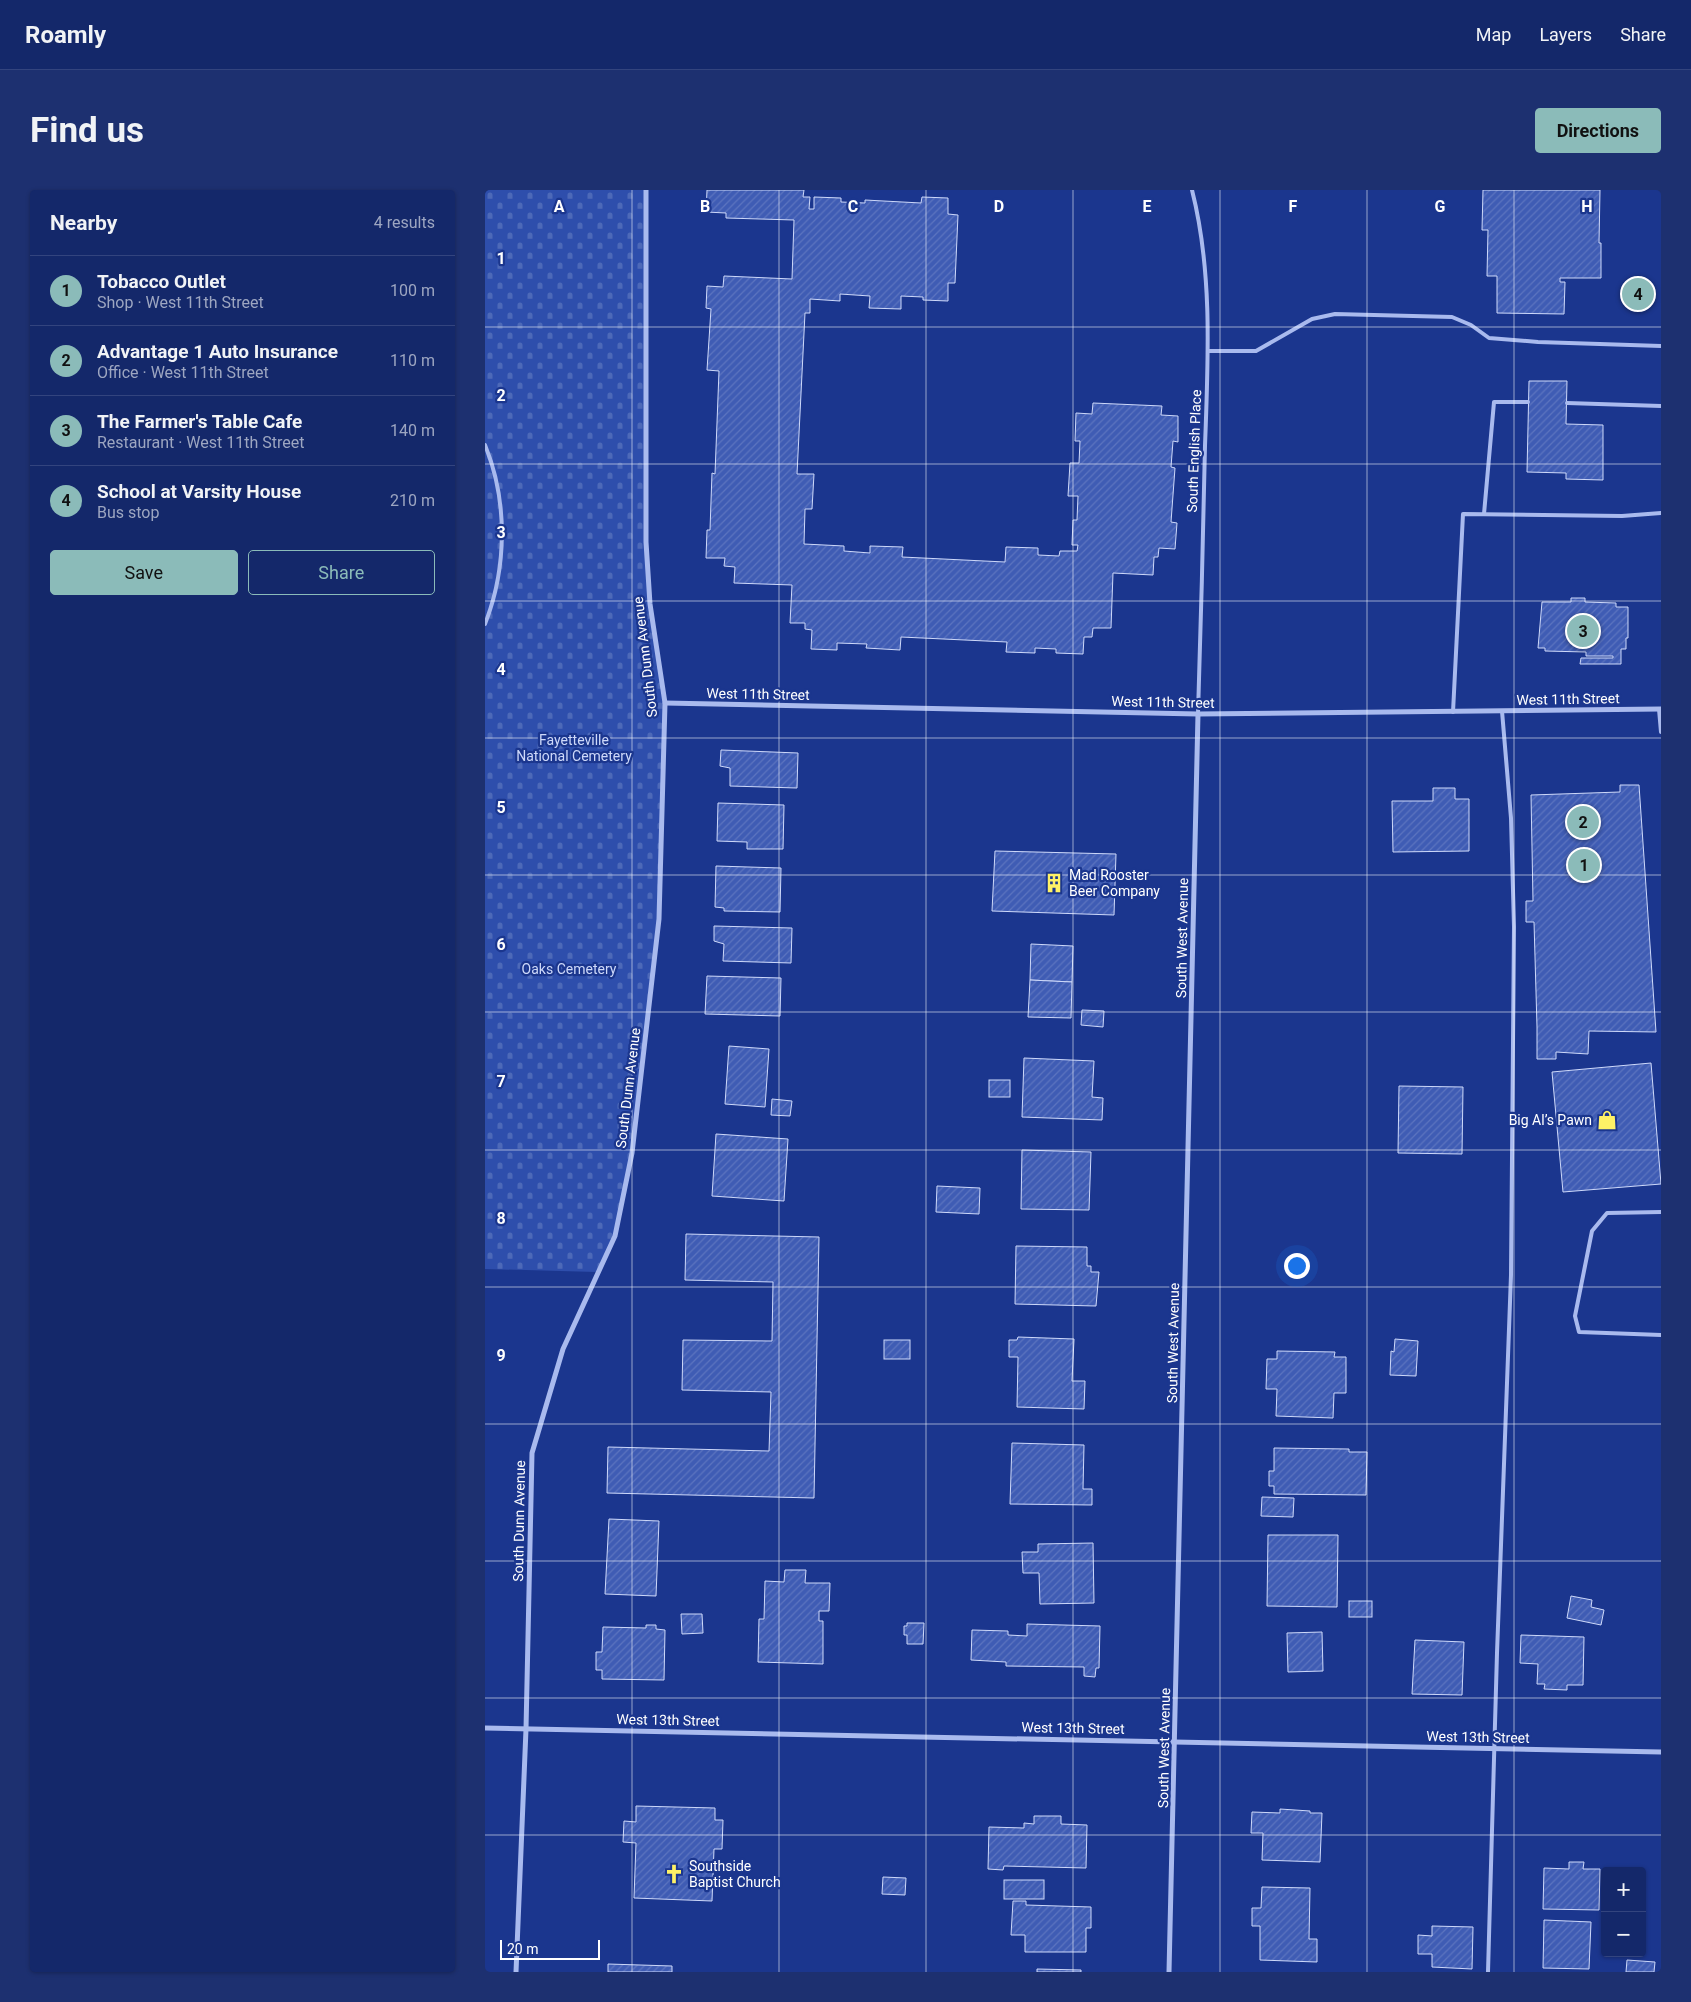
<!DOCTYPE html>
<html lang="en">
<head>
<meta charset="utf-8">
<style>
	body { margin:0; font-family:Roboto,sans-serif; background:#1d3070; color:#f1f3f6 }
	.controls { position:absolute; right:15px; bottom:15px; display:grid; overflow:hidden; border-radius:5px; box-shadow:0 1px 4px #0004 }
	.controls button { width:45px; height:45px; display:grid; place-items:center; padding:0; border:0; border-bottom:1px solid #33447e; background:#14286a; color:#f1f3f6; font:25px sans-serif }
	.scale { position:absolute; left:15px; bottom:12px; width:100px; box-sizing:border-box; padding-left:5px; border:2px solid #fff; border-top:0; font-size:14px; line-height:18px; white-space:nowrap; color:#fff; -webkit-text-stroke:4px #1b368e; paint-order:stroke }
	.you { position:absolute; left:811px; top:1075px; width:18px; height:18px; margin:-12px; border:4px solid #fff; border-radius:50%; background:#1a73e8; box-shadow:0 0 0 8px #1a73e833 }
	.badge { display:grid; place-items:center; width:32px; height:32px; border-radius:50%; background:#8bbbb9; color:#111; font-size:16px; font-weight:700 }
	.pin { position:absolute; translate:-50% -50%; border:2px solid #fff; box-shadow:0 1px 5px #0006 }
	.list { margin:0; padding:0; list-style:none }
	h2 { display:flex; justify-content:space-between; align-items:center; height:65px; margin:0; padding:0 20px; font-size:21px }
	h2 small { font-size:16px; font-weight:400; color:#9da6c1 }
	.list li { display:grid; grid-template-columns:32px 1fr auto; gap:15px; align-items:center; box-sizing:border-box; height:70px; padding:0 20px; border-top:1px solid #33447e }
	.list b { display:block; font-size:19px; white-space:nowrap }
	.list p { margin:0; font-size:16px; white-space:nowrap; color:#9da6c1 }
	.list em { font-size:16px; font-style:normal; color:#9da6c1 }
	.actions { display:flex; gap:10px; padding:15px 20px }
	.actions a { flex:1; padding:11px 0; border:1px solid #8bbbb9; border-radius:5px; text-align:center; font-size:18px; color:#8bbbb9 }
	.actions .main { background:#8bbbb9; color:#111 }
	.map { position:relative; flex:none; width:1176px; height:1782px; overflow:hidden; border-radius:5px }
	header { display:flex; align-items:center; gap:30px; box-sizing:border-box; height:70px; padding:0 25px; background:#14286a; border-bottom:1px solid #33447e }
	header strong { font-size:24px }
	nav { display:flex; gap:28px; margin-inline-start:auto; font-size:18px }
	.intro { display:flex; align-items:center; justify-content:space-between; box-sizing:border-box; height:120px; padding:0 30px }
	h1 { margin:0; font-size:35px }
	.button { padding:12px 22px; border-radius:5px; background:#8bbbb9; color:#111; font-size:18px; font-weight:700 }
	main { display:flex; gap:30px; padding:0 30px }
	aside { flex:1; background:#14286a; border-radius:5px; box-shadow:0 1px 4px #0004 }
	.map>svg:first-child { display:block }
	.cemetery { fill:url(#cemetery-stones) }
	.building { fill:url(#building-hatch); stroke:#ced9fa }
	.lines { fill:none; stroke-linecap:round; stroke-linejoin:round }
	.lane { stroke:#a9baee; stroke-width:4 }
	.street { stroke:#a9baee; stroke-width:5 }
	.grid { fill:none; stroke:#fff; stroke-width:1; stroke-opacity:0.55 }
	.labels { text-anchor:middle; stroke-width:4.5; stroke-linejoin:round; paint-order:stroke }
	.street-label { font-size:14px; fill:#fff; stroke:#1b368e }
	.park-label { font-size:14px; fill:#ced9fa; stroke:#1b368e }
	.poi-label { font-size:14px; fill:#fff; stroke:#1b368e; text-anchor:start }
	.grid-label { font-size:16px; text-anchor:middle; font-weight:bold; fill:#fff; stroke:#1b368e; stroke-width:4.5; stroke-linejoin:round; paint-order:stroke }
</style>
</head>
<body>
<header>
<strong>Roamly</strong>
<nav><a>Map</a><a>Layers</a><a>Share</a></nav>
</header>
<div class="intro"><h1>Find us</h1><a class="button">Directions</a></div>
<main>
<aside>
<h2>Nearby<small>4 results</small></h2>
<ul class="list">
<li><span class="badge">1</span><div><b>Tobacco Outlet</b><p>Shop · West 11th Street</p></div><em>100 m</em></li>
<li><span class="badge">2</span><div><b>Advantage 1 Auto Insurance</b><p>Office · West 11th Street</p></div><em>110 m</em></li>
<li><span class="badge">3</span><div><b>The Farmer's Table Cafe</b><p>Restaurant · West 11th Street</p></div><em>140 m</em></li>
<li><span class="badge">4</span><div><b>School at Varsity House</b><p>Bus stop</p></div><em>210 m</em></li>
</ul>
<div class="actions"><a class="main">Save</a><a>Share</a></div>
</aside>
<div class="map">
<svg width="1176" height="1782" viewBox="0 0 1176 1782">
	<defs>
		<pattern id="cemetery-stones" width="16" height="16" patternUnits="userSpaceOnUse" patternTransform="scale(1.25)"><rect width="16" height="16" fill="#2e4eac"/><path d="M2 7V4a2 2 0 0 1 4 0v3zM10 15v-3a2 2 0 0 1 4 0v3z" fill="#4d69b8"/></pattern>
		<pattern id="building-hatch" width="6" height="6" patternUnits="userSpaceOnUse" patternTransform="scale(1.25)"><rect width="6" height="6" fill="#3f5cb4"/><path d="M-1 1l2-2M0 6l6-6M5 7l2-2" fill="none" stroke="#5c74bf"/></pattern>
	</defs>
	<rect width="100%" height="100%" fill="#1b368e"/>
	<path class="cemetery" d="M0,0H161V352L165,414L180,513L174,729L147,963L130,1046L113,1082L0,1079Z"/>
	<g class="building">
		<path d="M222,0H319L318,7H325L324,19H329V7L356,8V12L380,13V10L436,13L437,7L463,8V24L473,25L470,93H463V111L438,110V107L416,106V119L384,118L385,106L355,104V111L325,109V123H320L312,284H329L327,319H320L319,354L359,356V361L385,363V356L418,357L417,367L520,372L521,357L553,358V365L574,366L575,361H592L593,355H587L588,330H592L593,306H583L585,273H594L595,251H590L591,223L607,224L608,213L677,216L676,225L693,226V252L688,251L686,277L690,278L686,332L692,333L690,359L674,358L673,367H669L668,385L628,383L626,438H608L607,447H599L598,464L571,463V459L550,458V463L521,462L522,452L416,447L415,460L381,458L382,454L352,453V460L326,459L327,440L320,439V433H305L307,395L249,393L250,377L239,376L240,368H221L222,340H225L227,283L230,284L234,181L222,180L226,119L221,118L222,96L238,97L239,86L307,89L309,30L241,28V23L221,22Z"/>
		<path d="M998,0H1115L1114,53H1116V88H1075V92H1080L1079,124L1012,123V86H1002L1003,40H997Z"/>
		<path d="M1044,191H1082L1081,234L1118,235V290L1081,289V283L1042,282Z"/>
		<path d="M1086,408H1100V412L1131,413V417H1143V448H1141V459H1136V474H1095L1096,468H1128V466H1101V462L1060,461V458H1053L1057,412H1086Z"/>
		<path d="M236,560L313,563L312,598L245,596V578L235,576Z"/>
		<path d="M1135,595H1154L1171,842L1104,841L1103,864L1071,862V869H1052V837L1049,732H1041V711H1048L1046,605L1135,602Z"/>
		<path d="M948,598H970V609H984V661L908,662L907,611H948Z"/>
		<path d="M233,613L299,615L298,659H262V652L232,651Z"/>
		<path d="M510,661L631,664L629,725L507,721Z"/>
		<path d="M231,676L296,678L295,722L239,721V718L230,717Z"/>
		<path d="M229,736L307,738L306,773L238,771L239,754L229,751Z"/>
		<path d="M546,754L588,756L587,792L545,790Z"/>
		<path d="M222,786L296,788L295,826L220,824Z"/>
		<path d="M545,790L587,792L586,828L543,827Z"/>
		<path d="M597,820L619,821L618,837L596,835Z"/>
		<path d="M244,856L284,859L280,917L240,914Z"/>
		<path d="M539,868L609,871L607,907L618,908L617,930L537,927Z"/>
		<path d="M1166,873L1176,994L1078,1002L1067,882Z"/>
		<rect x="504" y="890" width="21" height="17"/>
		<path d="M914,896L978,897L977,964L913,963Z"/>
		<path d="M287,909L307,911L305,926L286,925Z"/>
		<path d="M231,944L303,949L299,1011L227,1006Z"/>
		<path d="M537,960L606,962L604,1020L536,1019Z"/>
		<path d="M452,996L495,998L494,1024L451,1022Z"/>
		<path d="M201,1044L334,1047L329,1308L122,1303L123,1257L284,1261L286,1202L197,1200L198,1150L287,1151L288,1092L200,1090Z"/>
		<path d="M531,1056L602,1057V1076H606V1082H614L611,1116L530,1114Z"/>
		<path d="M533,1147L589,1149L587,1191H600L599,1219L532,1217L533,1167H524V1150H532Z"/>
		<path d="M910,1149L933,1151L931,1186L905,1185L906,1161L909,1162Z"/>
		<rect x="399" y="1150" width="26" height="19"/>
		<path d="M792,1161L850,1162L849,1167H861V1203H849L848,1228L791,1226L792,1199H781L782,1169H792Z"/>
		<path d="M527,1253L599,1255L598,1299H607V1315L525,1314Z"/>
		<path d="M789,1258L864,1259V1262H882L881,1305L789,1304V1296H784V1281H789Z"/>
		<path d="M777,1307L809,1308L808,1327L776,1326Z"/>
		<path d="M124,1329L174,1331L171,1406L120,1404Z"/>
		<path d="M783,1345H853L852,1417L782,1416Z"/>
		<path d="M608,1353L609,1413L555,1414L554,1383H538L537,1362H553V1354Z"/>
		<path d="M300,1380H321L320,1393H345L344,1421H334V1431H338V1474L273,1472L274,1429H279L280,1391L299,1392Z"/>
		<path d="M1086,1406L1107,1410L1106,1417L1119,1420L1116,1435L1082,1428Z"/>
		<rect x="864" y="1411" width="23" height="16"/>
		<path d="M196,1424H217L218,1443L197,1444Z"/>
		<path d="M422,1433H439L438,1454H422V1445H419V1436H422Z"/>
		<path d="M542,1434L615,1436L614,1478H611L610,1487L599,1486V1477L521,1476V1472L486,1470L487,1440L523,1441V1445L542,1446Z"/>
		<path d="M161,1435H171V1439L180,1440L179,1490L117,1489V1480H111V1462H117L118,1437L161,1438Z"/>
		<path d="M837,1442L838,1481L803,1482L802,1443Z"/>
		<path d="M1036,1445L1099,1447L1098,1495H1082V1500L1059,1499L1060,1494H1052L1053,1474L1035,1473Z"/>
		<path d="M930,1450L979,1452L977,1505L927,1504Z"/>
		<path d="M151,1616L230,1618V1630H238L237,1659H229L227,1711L149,1708L151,1653L138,1652L139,1631L151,1632Z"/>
		<path d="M795,1619L825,1621V1623H837L835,1672L777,1670L778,1643H766L767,1622L795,1623Z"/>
		<path d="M549,1626H576V1634L602,1635L601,1678L519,1676L518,1680L503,1679L504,1637L539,1638V1633L549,1634Z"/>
		<path d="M1084,1672H1099L1098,1679H1115L1114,1720L1058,1719L1059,1678L1084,1679Z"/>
		<path d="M398,1687L421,1688L420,1705L397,1704Z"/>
		<rect x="519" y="1690" width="40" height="19"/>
		<path d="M777,1697L825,1698L824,1749H832V1772L775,1770V1736H767V1718H776Z"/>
		<path d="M528,1711H541V1715L606,1717V1738H601V1762H540V1745H526Z"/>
		<path d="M1059,1730L1106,1732L1104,1779L1058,1778Z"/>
		<path d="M947,1736L988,1737L987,1779L947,1777V1764H933V1745L947,1746Z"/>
		<path d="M1142,1770L1170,1772L1169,1782H1141Z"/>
		<path d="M123,1774L187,1776V1782H123Z"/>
		<path d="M552,1779L596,1780V1782H552Z"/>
	</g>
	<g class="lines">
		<g class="lane">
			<path d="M707,0C728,83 723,171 720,256C718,345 716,435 713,524"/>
			<path d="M723,161H771L827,129L850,124L967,127L986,135L1004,148L1053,152L1176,156"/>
			<path d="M1082,213L1176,216"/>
			<path d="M0,255C23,311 22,378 0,434"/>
			<path d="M999,324L1009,212H1043"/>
			<path d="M1174,519L1176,542"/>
			<path d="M968,522L978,324L1137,326L1176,323"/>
			<path d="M1176,1022L1122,1023L1107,1041L1090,1126L1094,1142L1176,1145"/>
			<path d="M1003,1782L1012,1463L1026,1085L1029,737L1026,628L1017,521"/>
		</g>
		<g class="street">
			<path d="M180,513L713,524L1176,519"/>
			<path d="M0,1538L1176,1562"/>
			<path d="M31,1782L41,1539L47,1263L78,1159L130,1046L147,963L174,729L180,513L165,414L161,352V0"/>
			<path d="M684,1782L713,524"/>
		</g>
	</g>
	<path class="grid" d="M147,0V1782M294,0V1782M441,0V1782M588,0V1782M735,0V1782M882,0V1782M1029,0V1782M0,137H1176M0,274H1176M0,411H1176M0,548H1176M0,685H1176M0,822H1176M0,960H1176M0,1097H1176M0,1234H1176M0,1371H1176M0,1508H1176M0,1645H1176"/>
	<defs>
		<symbol id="building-bare" viewBox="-9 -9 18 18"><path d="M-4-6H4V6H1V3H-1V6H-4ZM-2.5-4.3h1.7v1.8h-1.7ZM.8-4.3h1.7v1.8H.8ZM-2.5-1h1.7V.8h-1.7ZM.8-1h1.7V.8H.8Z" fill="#fef166" stroke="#1b368e" stroke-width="2.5" paint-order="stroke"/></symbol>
		<symbol id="shop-bare" viewBox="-9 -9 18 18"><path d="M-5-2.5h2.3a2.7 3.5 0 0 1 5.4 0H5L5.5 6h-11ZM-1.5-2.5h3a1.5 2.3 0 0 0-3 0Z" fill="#fef166" stroke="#1b368e" stroke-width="2.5" paint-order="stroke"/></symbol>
		<symbol id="church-bare" viewBox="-9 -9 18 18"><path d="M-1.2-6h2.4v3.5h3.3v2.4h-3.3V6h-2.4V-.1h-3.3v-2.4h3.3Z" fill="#fef166" stroke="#1b368e" stroke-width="2.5" paint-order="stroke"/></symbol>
	</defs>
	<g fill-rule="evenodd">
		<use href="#building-bare" x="555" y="679" width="28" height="28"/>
		<use href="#shop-bare" x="1108" y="916" width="28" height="28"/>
		<use href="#church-bare" x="175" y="1670" width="28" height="28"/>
	</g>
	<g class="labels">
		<g class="street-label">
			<text transform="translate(709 261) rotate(-88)" y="5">South English Place</text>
			<text transform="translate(160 467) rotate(-97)" y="5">South Dunn Avenue</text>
			<text transform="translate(273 504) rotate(1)" y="5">West 11th Street</text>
			<text transform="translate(1083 509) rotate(-1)" y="5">West 11th Street</text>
			<text transform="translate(678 512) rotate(1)" y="5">West 11th Street</text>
			<text transform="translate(697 748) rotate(-89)" y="5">South West Avenue</text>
			<text transform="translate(143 898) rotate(-83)" y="5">South Dunn Avenue</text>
			<text transform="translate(688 1153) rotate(-89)" y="5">South West Avenue</text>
			<text transform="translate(34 1331) rotate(-89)" y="5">South Dunn Avenue</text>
			<text transform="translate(183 1530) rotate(1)" y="5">West 13th Street</text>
			<text transform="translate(588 1538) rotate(1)" y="5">West 13th Street</text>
			<text transform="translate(993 1547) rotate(1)" y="5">West 13th Street</text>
			<text transform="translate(679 1558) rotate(-89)" y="5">South West Avenue</text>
		</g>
		<g class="park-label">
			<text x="89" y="555">Fayetteville<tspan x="89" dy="16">National Cemetery</tspan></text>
			<text x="84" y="784">Oaks Cemetery</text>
		</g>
		<g class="poi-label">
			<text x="584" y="690">Mad Rooster<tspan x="584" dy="16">Beer Company</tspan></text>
			<text x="1107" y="935" text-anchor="end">Big Al’s Pawn</text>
			<text x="204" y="1681">Southside<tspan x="204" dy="16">Baptist Church</tspan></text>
		</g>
	</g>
	<g class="grid-label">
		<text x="74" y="22">A</text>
		<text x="220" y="22">B</text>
		<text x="368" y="22">C</text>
		<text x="514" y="22">D</text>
		<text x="662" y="22">E</text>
		<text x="808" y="22">F</text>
		<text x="955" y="22">G</text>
		<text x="1102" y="22">H</text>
		<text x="16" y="74">1</text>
		<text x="16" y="211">2</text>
		<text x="16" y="348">3</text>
		<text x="16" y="485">4</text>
		<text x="16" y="623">5</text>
		<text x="16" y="760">6</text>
		<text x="16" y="897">7</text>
		<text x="16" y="1034">8</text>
		<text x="16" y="1171">9</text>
	</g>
</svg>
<div class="controls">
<button>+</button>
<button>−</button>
</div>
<div class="scale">20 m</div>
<div class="you"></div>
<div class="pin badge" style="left:1099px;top:675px">1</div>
<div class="pin badge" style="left:1098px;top:632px">2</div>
<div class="pin badge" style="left:1098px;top:441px">3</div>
<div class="pin badge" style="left:1153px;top:104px">4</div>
</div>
</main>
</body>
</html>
